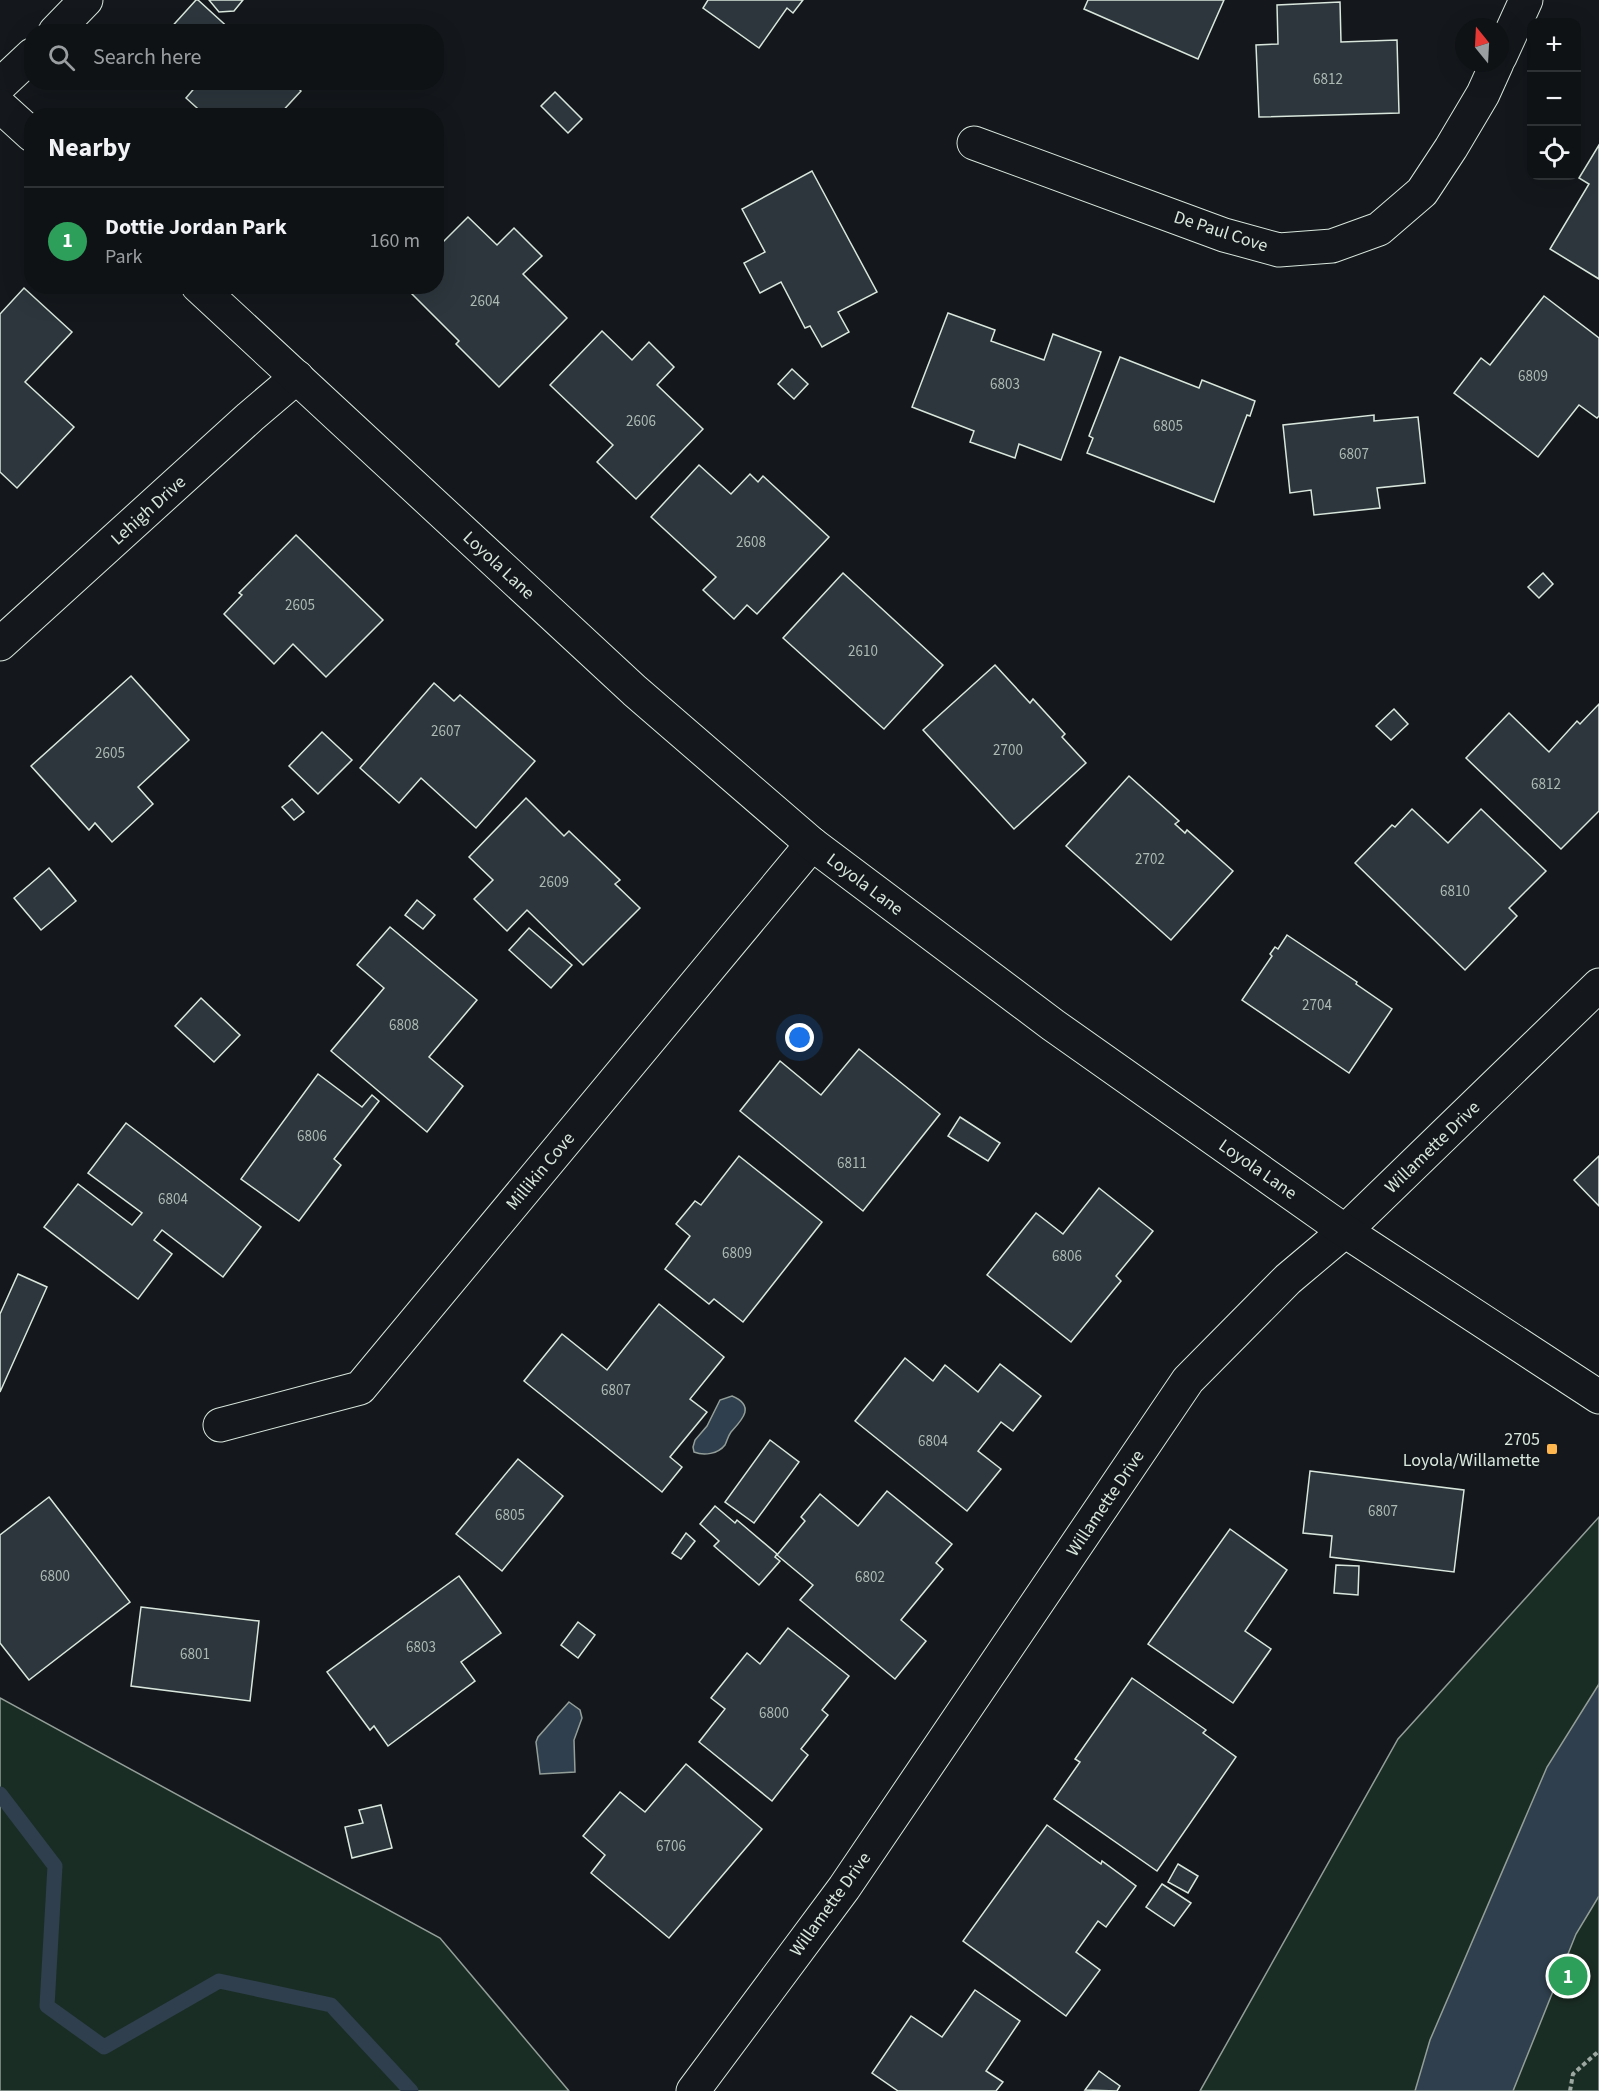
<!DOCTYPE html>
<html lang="en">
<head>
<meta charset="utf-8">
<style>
	body { margin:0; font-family:"Source Sans 3",sans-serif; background:#181b1e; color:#f1f3f6 }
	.controls { position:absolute; right:18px; top:18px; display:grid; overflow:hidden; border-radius:12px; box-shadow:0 6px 24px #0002 }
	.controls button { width:54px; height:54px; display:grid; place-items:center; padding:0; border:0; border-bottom:2px solid #2f3234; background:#0f1215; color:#f1f3f6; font:30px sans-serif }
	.compass { position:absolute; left:1455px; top:18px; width:54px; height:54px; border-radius:50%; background:#0f1215; box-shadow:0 6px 24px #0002; rotate:342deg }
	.you { position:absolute; left:800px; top:1038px; width:21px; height:21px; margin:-15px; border:4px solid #fff; border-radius:50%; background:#1a73e8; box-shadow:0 0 0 9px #1a73e833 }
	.badge { display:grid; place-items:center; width:39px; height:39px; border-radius:50%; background:#0b8043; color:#fff; font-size:20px; font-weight:700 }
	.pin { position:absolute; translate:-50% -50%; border:3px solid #fff; box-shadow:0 2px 6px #0006 }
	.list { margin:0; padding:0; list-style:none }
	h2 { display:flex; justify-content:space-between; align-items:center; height:78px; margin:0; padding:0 24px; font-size:26px }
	h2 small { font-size:20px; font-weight:400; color:#9b9ea0 }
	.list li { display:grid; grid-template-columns:39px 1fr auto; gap:18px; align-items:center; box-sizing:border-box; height:108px; padding:0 24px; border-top:2px solid #2f3234 }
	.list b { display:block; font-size:22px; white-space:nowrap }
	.list p { margin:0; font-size:20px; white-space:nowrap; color:#9b9ea0 }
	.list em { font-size:20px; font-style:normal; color:#9b9ea0 }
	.icon { flex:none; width:33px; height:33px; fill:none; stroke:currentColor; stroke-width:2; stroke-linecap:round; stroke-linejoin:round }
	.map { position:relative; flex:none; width:1599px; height:2091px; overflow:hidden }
	.search { position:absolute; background:#0f1215; box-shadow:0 6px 24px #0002; left:24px; top:24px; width:420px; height:66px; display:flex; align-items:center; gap:15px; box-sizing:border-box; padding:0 21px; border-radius:24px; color:#9b9ea0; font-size:22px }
	.panel { position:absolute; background:#0f1215; box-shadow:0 6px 24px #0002; left:24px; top:108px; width:420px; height:186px; border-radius:24px }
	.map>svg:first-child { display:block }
	.green { fill:#1a2d24; stroke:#939e99; stroke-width:1.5 }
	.water { fill:#2f3f4d; stroke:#939e99; stroke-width:1.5 }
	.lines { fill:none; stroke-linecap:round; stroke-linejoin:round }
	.stream { stroke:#2f3f4d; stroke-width:15 }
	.building { fill:#2c363c; stroke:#d8e6dc; stroke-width:1.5 }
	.minor-casing { stroke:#d8e6dc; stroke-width:35 }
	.tertiary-casing { stroke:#d8e6dc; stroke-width:35 }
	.path { stroke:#9da8a2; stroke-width:4; stroke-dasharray:4.5 3; stroke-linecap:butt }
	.minor { stroke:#14181c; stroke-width:33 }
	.tertiary { stroke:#14181c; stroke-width:33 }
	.poi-dot { fill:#ffb74d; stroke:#14181c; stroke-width:2 }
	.labels { text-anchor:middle; stroke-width:4.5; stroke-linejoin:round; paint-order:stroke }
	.number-label { font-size:15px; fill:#adbab4 }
	.street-label { font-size:18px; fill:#d8e6dc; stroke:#14181c }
	.poi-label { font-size:18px; fill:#d8e6dc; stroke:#14181c; text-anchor:end }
</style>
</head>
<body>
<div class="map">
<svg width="1599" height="2091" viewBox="0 0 1599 2091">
	<rect width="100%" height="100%" fill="#14181c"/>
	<g class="green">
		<path d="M1599,1517V2091H1200L1398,1739Z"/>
		<path d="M0,1698L440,1938L569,2091H0Z"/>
	</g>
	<g class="water">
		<path d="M732,1396C756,1406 742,1420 731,1432C728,1436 727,1441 725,1445C718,1454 704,1456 694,1452L693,1447L695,1440L707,1426L720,1400Z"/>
		<path d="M1599,1684V1896L1576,1934L1513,2091H1415L1430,2040L1547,1767Z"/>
		<path d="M569,1702L580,1710L582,1718L574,1740L575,1772L540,1774L536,1742L538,1737Z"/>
	</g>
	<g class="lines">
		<path class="stream" d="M0,1794L55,1866L47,2006L104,2047L219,1981L331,2005L411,2091"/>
	</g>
	<g class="building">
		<path d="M196,0H198L233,32H167Z"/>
		<path d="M209,0H243L234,11L219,12Z"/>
		<path d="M708,0H803L793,13L787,8L759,48L703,8Z"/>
		<path d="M1088,0H1224L1198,59L1084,9Z"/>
		<path d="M1340,2L1341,42L1397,40L1399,113L1259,117L1256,45L1278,44L1277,5Z"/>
		<path d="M197,82H291L301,91L278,116H206L186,98L198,84Z"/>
		<path d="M555,92L582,119L568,133L541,106Z"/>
		<path d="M1599,145V279L1550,249L1589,184L1579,178Z"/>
		<path d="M812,171L877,292L838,312L849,332L822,347L810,326L805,328L781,282L760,293L744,263L765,252L742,209Z"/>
		<path d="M468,217L497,245L514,228L542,256L523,274L567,318L499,387L456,344L459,341L404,286H436V249Z"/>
		<path d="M24,288L72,332L25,382L74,427L17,488L0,472V314Z"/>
		<path d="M1544,296L1599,338V416L1597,418L1579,405L1538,457L1454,393L1481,358L1490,365Z"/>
		<path d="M948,313L995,330L991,341L1044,360L1053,334L1101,352L1061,460L1019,444L1015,458L970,442L974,431L912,407Z"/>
		<path d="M602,331L632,360L649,342L674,367L657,385L703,429L636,499L597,462L613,445L550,385Z"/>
		<path d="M1120,357L1199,388L1202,380L1255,401L1250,416L1247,415L1214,502L1087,453L1093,438L1089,436Z"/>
		<path d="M792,369L808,384L794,399L778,384Z"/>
		<path d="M1374,415V421L1418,417L1425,483L1377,488L1380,508L1314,515L1311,490L1290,493L1283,425Z"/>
		<path d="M699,465L731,494L750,474L758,482L763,476L829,537L757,614L747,605L734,619L703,590L716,577L651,517Z"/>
		<path d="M296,535L383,620L326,677L293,644L274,664L224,614L242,595L239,593Z"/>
		<path d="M843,573L943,665L884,729L783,638Z"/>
		<path d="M1543,573L1553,584L1539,598L1528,587Z"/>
		<path d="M995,665L1030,703L1033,699L1065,734L1062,737L1086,763L1014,829L923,730Z"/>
		<path d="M131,676L189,740L138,787L153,804L112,842L95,823L89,830L31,766Z"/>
		<path d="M434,683L454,701L460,695L535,761L476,828L421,778L399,803L360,768Z"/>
		<path d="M1599,704V811L1561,849L1466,758L1509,713L1549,752L1577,721L1580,724Z"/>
		<path d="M1394,709L1408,724L1391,740L1376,726Z"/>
		<path d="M322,732L352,760L318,794L289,766Z"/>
		<path d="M1129,776L1179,821L1175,824L1185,833L1187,830L1233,871L1171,940L1066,846Z"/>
		<path d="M526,798L564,836L569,831L620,880L615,884L640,908L583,965L527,910L507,931L474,899L493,880L469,857Z"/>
		<path d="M292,799L304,812L294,820L282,807Z"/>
		<path d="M1412,809L1448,843L1481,809L1546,871L1509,908L1517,916L1465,970L1355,863L1392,825L1395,827Z"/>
		<path d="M49,868L76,901L41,930L14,898Z"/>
		<path d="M417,900L435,915L423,929L405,915Z"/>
		<path d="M390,927L477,1000L429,1057L463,1086L427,1132L331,1051L384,988L357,965Z"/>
		<path d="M529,928L572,965L551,988L509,950Z"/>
		<path d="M1287,935L1357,982L1356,984L1392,1009L1349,1073L1242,1000L1272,956L1270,954L1275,947L1278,949Z"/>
		<path d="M201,998L240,1035L214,1062L175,1026Z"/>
		<path d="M859,1049L940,1114L863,1211L740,1111L780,1061L821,1095Z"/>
		<path d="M318,1074L362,1107L372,1095L379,1101L334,1159L341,1165L299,1221L241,1179Z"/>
		<path d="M960,1117L1000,1143L988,1161L948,1136Z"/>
		<path d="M126,1123L261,1227L223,1277L162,1230L154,1240L172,1254L138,1299L44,1227L78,1184L132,1225L142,1213L88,1173Z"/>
		<path d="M739,1156L822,1222L743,1322L714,1299L709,1304L665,1269L690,1236L676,1224L695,1201L701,1205Z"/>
		<path d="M1599,1156V1206L1574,1180Z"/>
		<path d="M1099,1188L1153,1231L1116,1276L1121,1281L1071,1342L987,1275L1036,1213L1063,1234Z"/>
		<path d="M18,1274L47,1287L0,1392V1314Z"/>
		<path d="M659,1304L724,1357L690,1399L707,1412L670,1457L682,1467L662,1492L524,1381L562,1334L607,1370Z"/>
		<path d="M905,1358L933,1381L945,1365L978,1392L1000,1364L1041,1396L1013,1431L1001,1422L978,1451L1001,1469L967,1511L855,1421Z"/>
		<path d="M770,1440L799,1462L754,1523L725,1502Z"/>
		<path d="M518,1459L563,1496L502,1571L456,1534Z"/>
		<path d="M1310,1471L1464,1490L1454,1572L1330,1557L1332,1536L1303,1533Z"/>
		<path d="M887,1491L952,1544L936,1563L943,1569L901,1620L926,1641L895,1679L800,1600L813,1585L777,1555L805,1521L801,1517L820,1494L858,1526Z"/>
		<path d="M49,1497L130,1602L29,1680L0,1643V1535Z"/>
		<path d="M715,1506L735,1523L737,1520L744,1526L777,1554L775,1557L780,1561L759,1585L714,1546L719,1541L700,1524Z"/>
		<path d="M1230,1529L1287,1570L1245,1631L1271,1649L1233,1703L1148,1644Z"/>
		<path d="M686,1533L695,1541L681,1559L672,1553Z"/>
		<path d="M1336,1565L1359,1566L1358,1595L1334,1593Z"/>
		<path d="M459,1576L501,1633L461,1662L475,1681L388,1746L374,1726L370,1730L327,1672Z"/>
		<path d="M141,1607L259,1621L250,1701L131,1686Z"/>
		<path d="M578,1622L595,1635L578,1658L561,1645Z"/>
		<path d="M788,1628L849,1676L822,1710L828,1715L801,1749L808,1755L772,1801L699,1742L725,1709L711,1698L747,1653L760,1664Z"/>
		<path d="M1132,1678L1206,1730L1203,1733L1236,1757L1157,1871L1054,1799L1080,1762L1075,1759Z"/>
		<path d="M686,1764L762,1829L669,1938L591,1873L605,1855L583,1836L620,1792L645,1812Z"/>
		<path d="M381,1805L392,1848L352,1858L345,1827L363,1823L359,1810Z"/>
		<path d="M1047,1825L1101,1864L1102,1861L1136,1886L1106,1927L1098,1921L1076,1952L1100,1970L1066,2016L963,1941Z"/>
		<path d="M1178,1864L1198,1876L1188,1893L1168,1882Z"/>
		<path d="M1162,1884L1191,1903L1174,1926L1146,1907Z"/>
		<path d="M975,1990L1020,2021L986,2071L1003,2082L996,2091H898L872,2073L911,2016L942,2037Z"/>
		<path d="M1099,2071L1120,2086L1117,2091L1085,2090Z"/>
	</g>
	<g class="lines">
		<defs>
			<g id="minor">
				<path d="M55,32L86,0"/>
				<path d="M1500,57L1526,0"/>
				<path d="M0,85L32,55"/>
				<path d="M974,143L1224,235L1279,250L1332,246L1379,229L1422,192L1451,148L1483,94L1497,63"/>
				<path d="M0,644L250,417L297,377"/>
				<path d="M220,1425L360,1388L812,844"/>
				<path d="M693,2091L844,1888L1188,1380L1288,1279L1345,1231L1599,985"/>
			</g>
			<g id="tertiary">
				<path d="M0,106L32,135"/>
				<path d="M198,286L635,691L812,844L1053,1025L1345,1231L1599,1397"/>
			</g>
		</defs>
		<use href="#minor" class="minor-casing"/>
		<use href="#tertiary" class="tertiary-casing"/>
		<path class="path" d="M1570,2091L1573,2074L1599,2051"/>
		<use href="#minor" class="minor"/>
		<use href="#tertiary" class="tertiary"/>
	</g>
	<rect class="poi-dot" x="1546" y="1443" width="12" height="12" rx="3"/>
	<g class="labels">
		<g class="number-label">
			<text x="1328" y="84">6812</text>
			<text x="485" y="306">2604</text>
			<text x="1533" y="381">6809</text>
			<text x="1005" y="389">6803</text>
			<text x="641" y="426">2606</text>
			<text x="1168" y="431">6805</text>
			<text x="1354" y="459">6807</text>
			<text x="751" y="547">2608</text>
			<text x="300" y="610">2605</text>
			<text x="863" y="656">2610</text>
			<text x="446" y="736">2607</text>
			<text x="1008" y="755">2700</text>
			<text x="110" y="758">2605</text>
			<text x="1546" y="789">6812</text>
			<text x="1150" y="864">2702</text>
			<text x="554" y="887">2609</text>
			<text x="1455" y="896">6810</text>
			<text x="1317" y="1010">2704</text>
			<text x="404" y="1030">6808</text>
			<text x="312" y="1141">6806</text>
			<text x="852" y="1168">6811</text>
			<text x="173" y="1204">6804</text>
			<text x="737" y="1258">6809</text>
			<text x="1067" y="1261">6806</text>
			<text x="616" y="1395">6807</text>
			<text x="933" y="1446">6804</text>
			<text x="1383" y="1516">6807</text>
			<text x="510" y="1520">6805</text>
			<text x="55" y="1581">6800</text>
			<text x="870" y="1582">6802</text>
			<text x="421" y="1652">6803</text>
			<text x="195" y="1659">6801</text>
			<text x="774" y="1718">6800</text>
			<text x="671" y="1851">6706</text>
		</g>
		<g class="street-label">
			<text transform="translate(1221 231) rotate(18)" y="6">De Paul Cove</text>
			<text transform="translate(148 510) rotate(-42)" y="6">Lehigh Drive</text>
			<text transform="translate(499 565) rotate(43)" y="6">Loyola Lane</text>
			<text transform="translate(865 884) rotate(37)" y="6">Loyola Lane</text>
			<text transform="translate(1432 1147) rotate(-44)" y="6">Willamette Drive</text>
			<text transform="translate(1258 1169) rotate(35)" y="6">Loyola Lane</text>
			<text transform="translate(540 1171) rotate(-50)" y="6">Millikin Cove</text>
			<text transform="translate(1105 1503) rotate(-56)" y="6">Willamette Drive</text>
			<text transform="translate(830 1904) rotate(-54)" y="6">Willamette Drive</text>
		</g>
		<g class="poi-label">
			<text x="1540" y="1445">2705<tspan x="1540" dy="21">Loyola/Willamette</tspan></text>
		</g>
	</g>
</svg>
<div class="controls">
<button>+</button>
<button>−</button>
<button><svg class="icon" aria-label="locate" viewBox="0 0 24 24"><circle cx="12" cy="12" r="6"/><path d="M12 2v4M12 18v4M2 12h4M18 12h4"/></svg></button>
</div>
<svg class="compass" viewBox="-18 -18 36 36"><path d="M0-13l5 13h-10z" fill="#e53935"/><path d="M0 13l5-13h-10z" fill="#9b9ea0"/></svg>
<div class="you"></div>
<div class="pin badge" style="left:1568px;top:1976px;background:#2e9e5b">1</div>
<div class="search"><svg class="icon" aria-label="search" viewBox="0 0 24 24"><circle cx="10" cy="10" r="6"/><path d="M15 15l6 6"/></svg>Search here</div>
<section class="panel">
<h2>Nearby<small></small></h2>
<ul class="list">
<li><span class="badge" style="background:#2e9e5b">1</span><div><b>Dottie Jordan Park</b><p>Park</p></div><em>160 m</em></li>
</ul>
</section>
</div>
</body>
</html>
